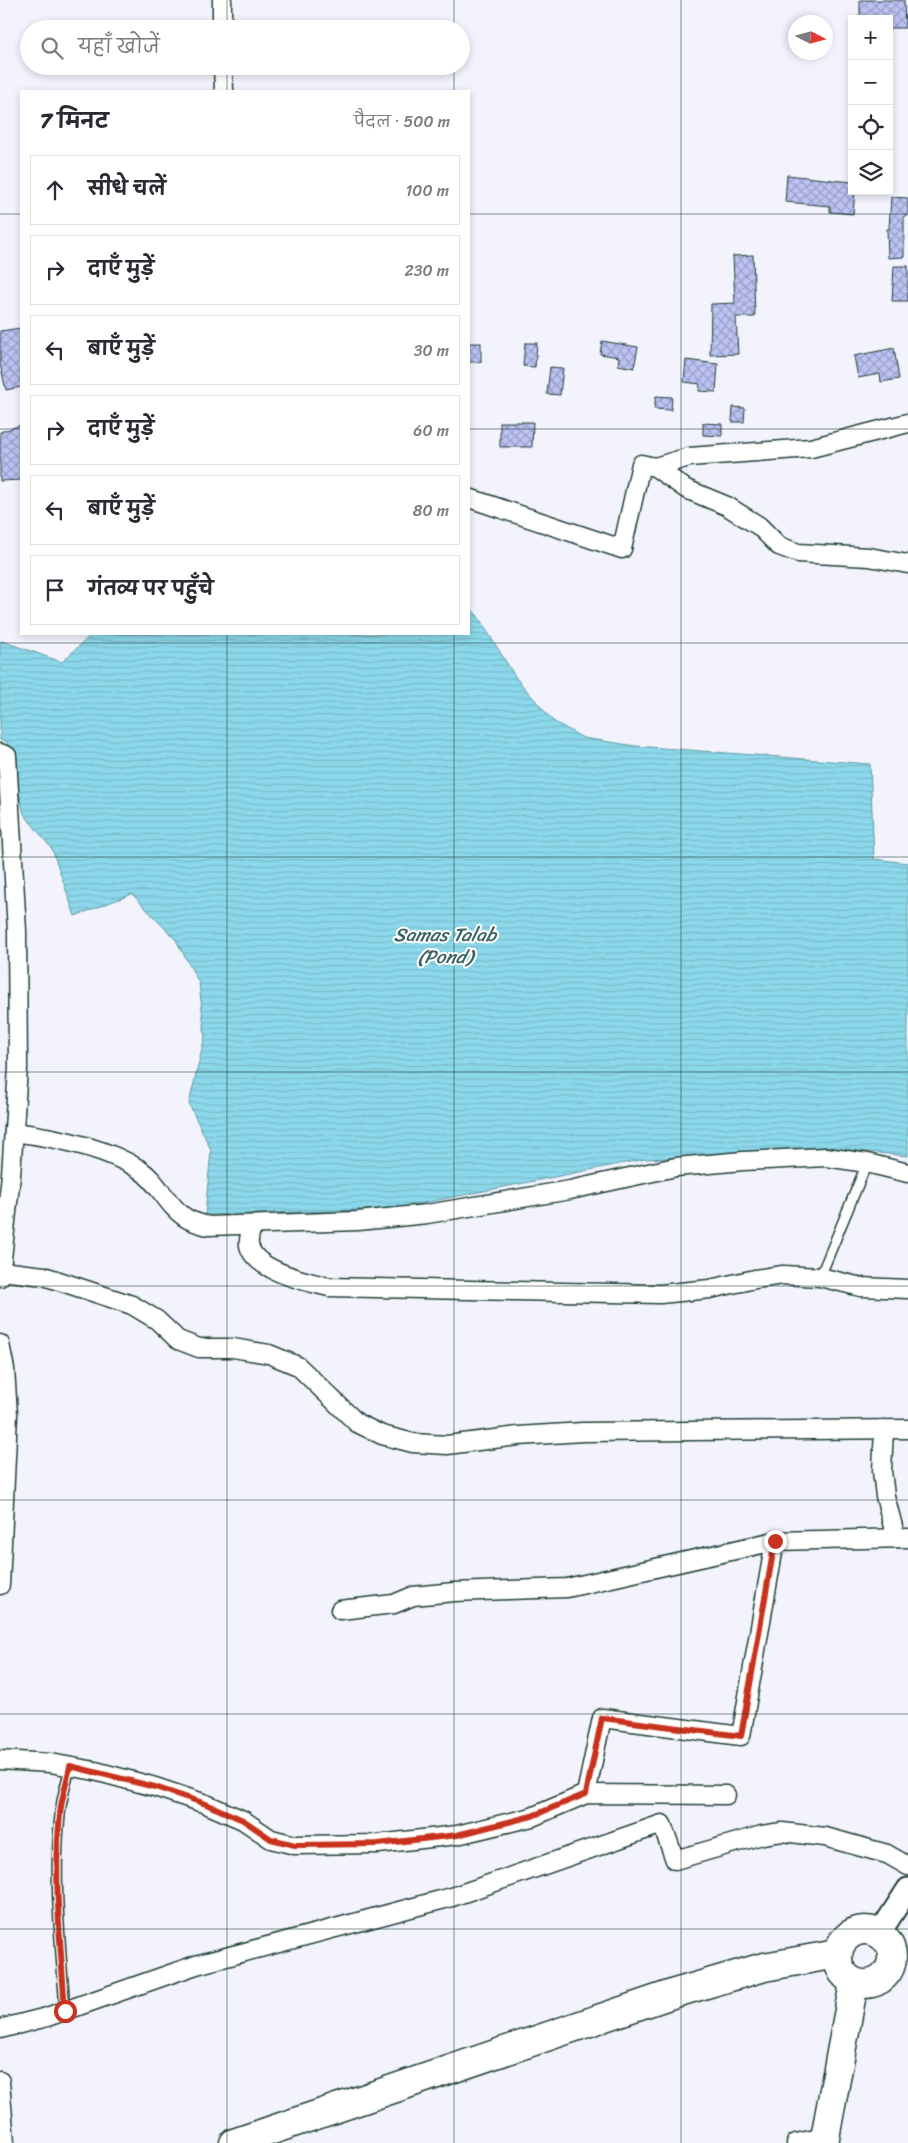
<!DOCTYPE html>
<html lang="hi">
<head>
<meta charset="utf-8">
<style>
	body { margin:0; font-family:Sriracha,"Playpen Sans Deva",sans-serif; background:#f7f7f7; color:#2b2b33 }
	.controls { position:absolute; right:15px; top:15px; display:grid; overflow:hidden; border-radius:0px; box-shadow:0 2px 8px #0003 }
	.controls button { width:45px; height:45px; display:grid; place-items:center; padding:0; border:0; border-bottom:1px solid #e1e1e2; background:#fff; color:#2b2b33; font:25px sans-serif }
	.compass { position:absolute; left:788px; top:15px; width:45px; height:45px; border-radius:50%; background:#fff; box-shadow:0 2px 8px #0003; rotate:96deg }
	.stop { position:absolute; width:15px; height:15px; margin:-11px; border:4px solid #c8321e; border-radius:50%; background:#fff }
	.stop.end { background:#c8321e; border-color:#fff; box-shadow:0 1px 5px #0008 }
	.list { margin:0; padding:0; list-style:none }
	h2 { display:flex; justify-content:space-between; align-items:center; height:65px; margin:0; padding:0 20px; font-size:21px }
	h2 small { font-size:16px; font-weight:400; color:#7c7c81 }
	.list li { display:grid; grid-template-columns:32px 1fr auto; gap:15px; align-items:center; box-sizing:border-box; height:70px; margin:0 10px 10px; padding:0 10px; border:1px solid #e1e1e2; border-radius:0px }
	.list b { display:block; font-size:19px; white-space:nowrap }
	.list em { font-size:16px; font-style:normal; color:#7c7c81 }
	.icon { flex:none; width:28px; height:28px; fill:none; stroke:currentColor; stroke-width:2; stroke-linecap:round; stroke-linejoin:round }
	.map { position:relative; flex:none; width:908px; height:2143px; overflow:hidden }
	.search { position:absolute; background:#fff; box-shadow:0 2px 8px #0003; left:20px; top:20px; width:450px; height:55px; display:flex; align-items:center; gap:12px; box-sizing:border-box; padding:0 18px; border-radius:28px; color:#7c7c81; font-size:19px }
	.panel { position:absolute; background:#fff; box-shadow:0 2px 8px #0003; left:20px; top:90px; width:450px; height:545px; border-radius:0px }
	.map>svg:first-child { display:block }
	.water { fill:url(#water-rules); stroke:#609aa2 }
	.building { fill:url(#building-cross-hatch); stroke:#1f3d34 }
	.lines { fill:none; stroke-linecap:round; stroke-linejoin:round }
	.service-casing { stroke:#1f3d34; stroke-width:12 }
	.minor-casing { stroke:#1f3d34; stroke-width:21 }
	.tertiary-casing { stroke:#1f3d34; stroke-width:25 }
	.primary-casing { stroke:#1f3d34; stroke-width:31 }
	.service { stroke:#fff; stroke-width:9 }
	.minor { stroke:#fff; stroke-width:18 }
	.tertiary { stroke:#fff; stroke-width:21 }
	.primary { stroke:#fff; stroke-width:28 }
	.route { stroke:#c8321e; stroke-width:6 }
	.grid { fill:none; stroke:#1f3d34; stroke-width:1; stroke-opacity:0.55 }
	.labels { text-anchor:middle; stroke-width:4; stroke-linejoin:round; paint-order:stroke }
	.water-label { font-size:19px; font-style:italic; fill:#3a6462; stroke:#fff }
</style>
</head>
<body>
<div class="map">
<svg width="908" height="2143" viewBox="0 0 908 2143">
	<defs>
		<pattern id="water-rules" width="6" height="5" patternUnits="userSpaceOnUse" patternTransform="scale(1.25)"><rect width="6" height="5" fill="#8cd8eb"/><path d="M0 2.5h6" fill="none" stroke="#78baca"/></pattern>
		<pattern id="building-cross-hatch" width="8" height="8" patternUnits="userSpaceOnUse" patternTransform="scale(1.25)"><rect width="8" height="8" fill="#bdc2f3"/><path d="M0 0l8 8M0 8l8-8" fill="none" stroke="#999fc6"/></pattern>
	</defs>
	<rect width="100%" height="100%" fill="#f2f3fd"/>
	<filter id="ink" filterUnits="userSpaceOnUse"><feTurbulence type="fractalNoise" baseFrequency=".02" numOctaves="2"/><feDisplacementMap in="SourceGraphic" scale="10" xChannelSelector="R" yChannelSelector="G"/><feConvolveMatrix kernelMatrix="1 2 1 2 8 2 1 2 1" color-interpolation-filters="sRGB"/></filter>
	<g filter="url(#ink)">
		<path class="water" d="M469,607L477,615L516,678L553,721L583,738L636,746L870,764L874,859L908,863V1156L850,1150L645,1159L393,1209L205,1215L211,1150L189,1104L205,1036L199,983L176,940L132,894L75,916L52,849L24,814L7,742L0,740V642L2,641L62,662L92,634H469Z"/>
		<g class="building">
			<path d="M860,0H904L905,28H889V19H860Z"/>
			<path d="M787,175L852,182V191H855L853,214L830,212V206L785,202Z"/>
			<path d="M891,197L908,198V216H904V257L888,258L887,229H889Z"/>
			<path d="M753,255L755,317H736L738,354L710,355L711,304L735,303L733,256Z"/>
			<path d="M894,266H908V301H892Z"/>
			<path d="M21,328V387L6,390L0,364V331Z"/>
			<path d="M602,341L638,347L634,368L618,365L619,357L600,354Z"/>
			<rect x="469" y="343" width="12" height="19"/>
			<path d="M525,343H537L535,367L523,366Z"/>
			<path d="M894,348L899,379L881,382L880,374L858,378L854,356Z"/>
			<path d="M686,360L718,364L716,392L699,391L700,384L684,382Z"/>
			<path d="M550,367L563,368L560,395L547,394Z"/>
			<path d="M656,396L672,397L671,410L654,409Z"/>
			<path d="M733,407L745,408L744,422H732Z"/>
			<path d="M500,422H533L532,447H500Z"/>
			<path d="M703,423L722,424V436L703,435Z"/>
			<path d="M21,425V480L0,481V432Z"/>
		</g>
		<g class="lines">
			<defs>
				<g id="service">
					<path d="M820,1277L867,1163"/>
					<path d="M65,2011C61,1946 53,1880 60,1815C61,1799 67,1782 70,1767"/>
				</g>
				<g id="minor">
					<path d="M222,0V29"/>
					<path d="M223,66L224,91"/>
					<path d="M655,467L689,457L811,448L908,423"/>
					<path d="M469,498L622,549L641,464L655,467L686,489L727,506L759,526L779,546L798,553L869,557L908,564"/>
					<path d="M0,753L7,756L17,931L18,1068L11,1175L0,1277"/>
					<path d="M14,1132C53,1137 104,1147 139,1169C158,1181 167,1206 186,1218C192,1222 201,1224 208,1226L358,1221L427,1214L570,1190L676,1167L743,1161L826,1157L867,1163L908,1173"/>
					<path d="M252,1225C251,1231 248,1239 249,1245C254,1271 308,1282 329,1287L660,1294L710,1289L755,1279L783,1275L820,1277L861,1287L908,1289"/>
					<path d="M1,1271L44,1276L132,1305L157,1320L178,1340L199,1348H233L269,1354L298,1366L357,1423L382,1435L413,1443L447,1445L518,1436L583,1432L908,1429"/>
					<path d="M0,1344L5,1369L8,1414L0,1585"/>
					<path d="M884,1429L882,1471L885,1496L896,1538"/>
					<path d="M340,1610L394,1604L413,1596L454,1592L567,1588L775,1541"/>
					<path d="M0,1760L50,1763L95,1771L155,1787L206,1804L243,1820L271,1839L295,1845L378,1844L457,1835L532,1817L586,1794L726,1795"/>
					<path d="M586,1794L602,1718L741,1736L775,1541L908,1538"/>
					<path d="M0,2029L47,2017L196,1965L452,1897L662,1824L675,1860L762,1835L782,1832L825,1837L887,1854L908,1866"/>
					<path d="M0,2081L5,2143"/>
					<path d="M796,2143L825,2137"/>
				</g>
				<path id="tertiary" d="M879,1934L908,1889"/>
				<g id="primary">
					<circle cx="865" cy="1957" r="27"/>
					<path d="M234,2143L675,1993L764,1967L837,1954"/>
					<path d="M824,2143L854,1983"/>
				</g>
			</defs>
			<use href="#service" class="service-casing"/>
			<use href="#minor" class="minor-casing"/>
			<use href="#tertiary" class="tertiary-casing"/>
			<use href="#primary" class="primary-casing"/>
			<use href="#service" class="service"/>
			<use href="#minor" class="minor"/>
			<use href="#tertiary" class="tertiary"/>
			<use href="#primary" class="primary"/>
		</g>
	</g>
	<g class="lines" filter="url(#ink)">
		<path class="route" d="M65,2011C61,1946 53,1880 60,1815C61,1799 67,1782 70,1766L155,1787L206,1804L243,1820L271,1839L295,1845L378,1844L457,1835L532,1816L586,1794L602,1718L741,1736L775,1541"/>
	</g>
	<path class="grid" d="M227,0V29M454,0V29M681,0V2143M227,66V91M454,66V91M0,214H21M469,214H908M0,429H21M469,429H908M227,634V2143M454,634V2143M0,643H908M0,857H908M0,1072H908M0,1286H908M0,1500H908M0,1714H908M0,1929H908"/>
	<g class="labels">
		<g class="water-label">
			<text x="445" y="941">Samas Talab<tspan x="445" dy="22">(Pond)</tspan></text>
		</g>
	</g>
</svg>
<div class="controls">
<button>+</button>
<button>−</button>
<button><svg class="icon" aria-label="locate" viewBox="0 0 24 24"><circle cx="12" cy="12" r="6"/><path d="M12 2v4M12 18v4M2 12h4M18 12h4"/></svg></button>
<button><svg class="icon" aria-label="layers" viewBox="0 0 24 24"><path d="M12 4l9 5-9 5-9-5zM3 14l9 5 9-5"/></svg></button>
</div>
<svg class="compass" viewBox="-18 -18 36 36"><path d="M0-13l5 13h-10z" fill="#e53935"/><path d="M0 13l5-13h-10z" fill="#7c7c81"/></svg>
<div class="stop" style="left:65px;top:2011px"></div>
<div class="stop end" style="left:775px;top:1541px"></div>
<div class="search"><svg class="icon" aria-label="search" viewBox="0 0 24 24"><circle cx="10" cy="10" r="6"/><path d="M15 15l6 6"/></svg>यहाँ खोजें</div>
<section class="panel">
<h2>7 मिनट<small>पैदल · 500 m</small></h2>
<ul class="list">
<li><svg class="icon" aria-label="ahead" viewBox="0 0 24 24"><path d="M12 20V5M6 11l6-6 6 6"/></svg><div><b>सीधे चलें</b></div><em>100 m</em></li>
<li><svg class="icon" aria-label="right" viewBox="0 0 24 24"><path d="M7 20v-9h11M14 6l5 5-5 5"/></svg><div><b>दाएँ मुड़ें</b></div><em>230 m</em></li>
<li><svg class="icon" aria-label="left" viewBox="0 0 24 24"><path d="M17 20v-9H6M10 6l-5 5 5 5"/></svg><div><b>बाएँ मुड़ें</b></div><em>30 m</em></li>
<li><svg class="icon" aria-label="right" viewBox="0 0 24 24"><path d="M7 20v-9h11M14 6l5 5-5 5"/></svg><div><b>दाएँ मुड़ें</b></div><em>60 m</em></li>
<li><svg class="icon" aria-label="left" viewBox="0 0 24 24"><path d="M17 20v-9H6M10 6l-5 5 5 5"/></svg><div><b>बाएँ मुड़ें</b></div><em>80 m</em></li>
<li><svg class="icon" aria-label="arrive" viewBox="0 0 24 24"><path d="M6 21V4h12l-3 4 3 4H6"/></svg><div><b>गंतव्य पर पहुँचे</b></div></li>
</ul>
</section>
</div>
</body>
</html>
